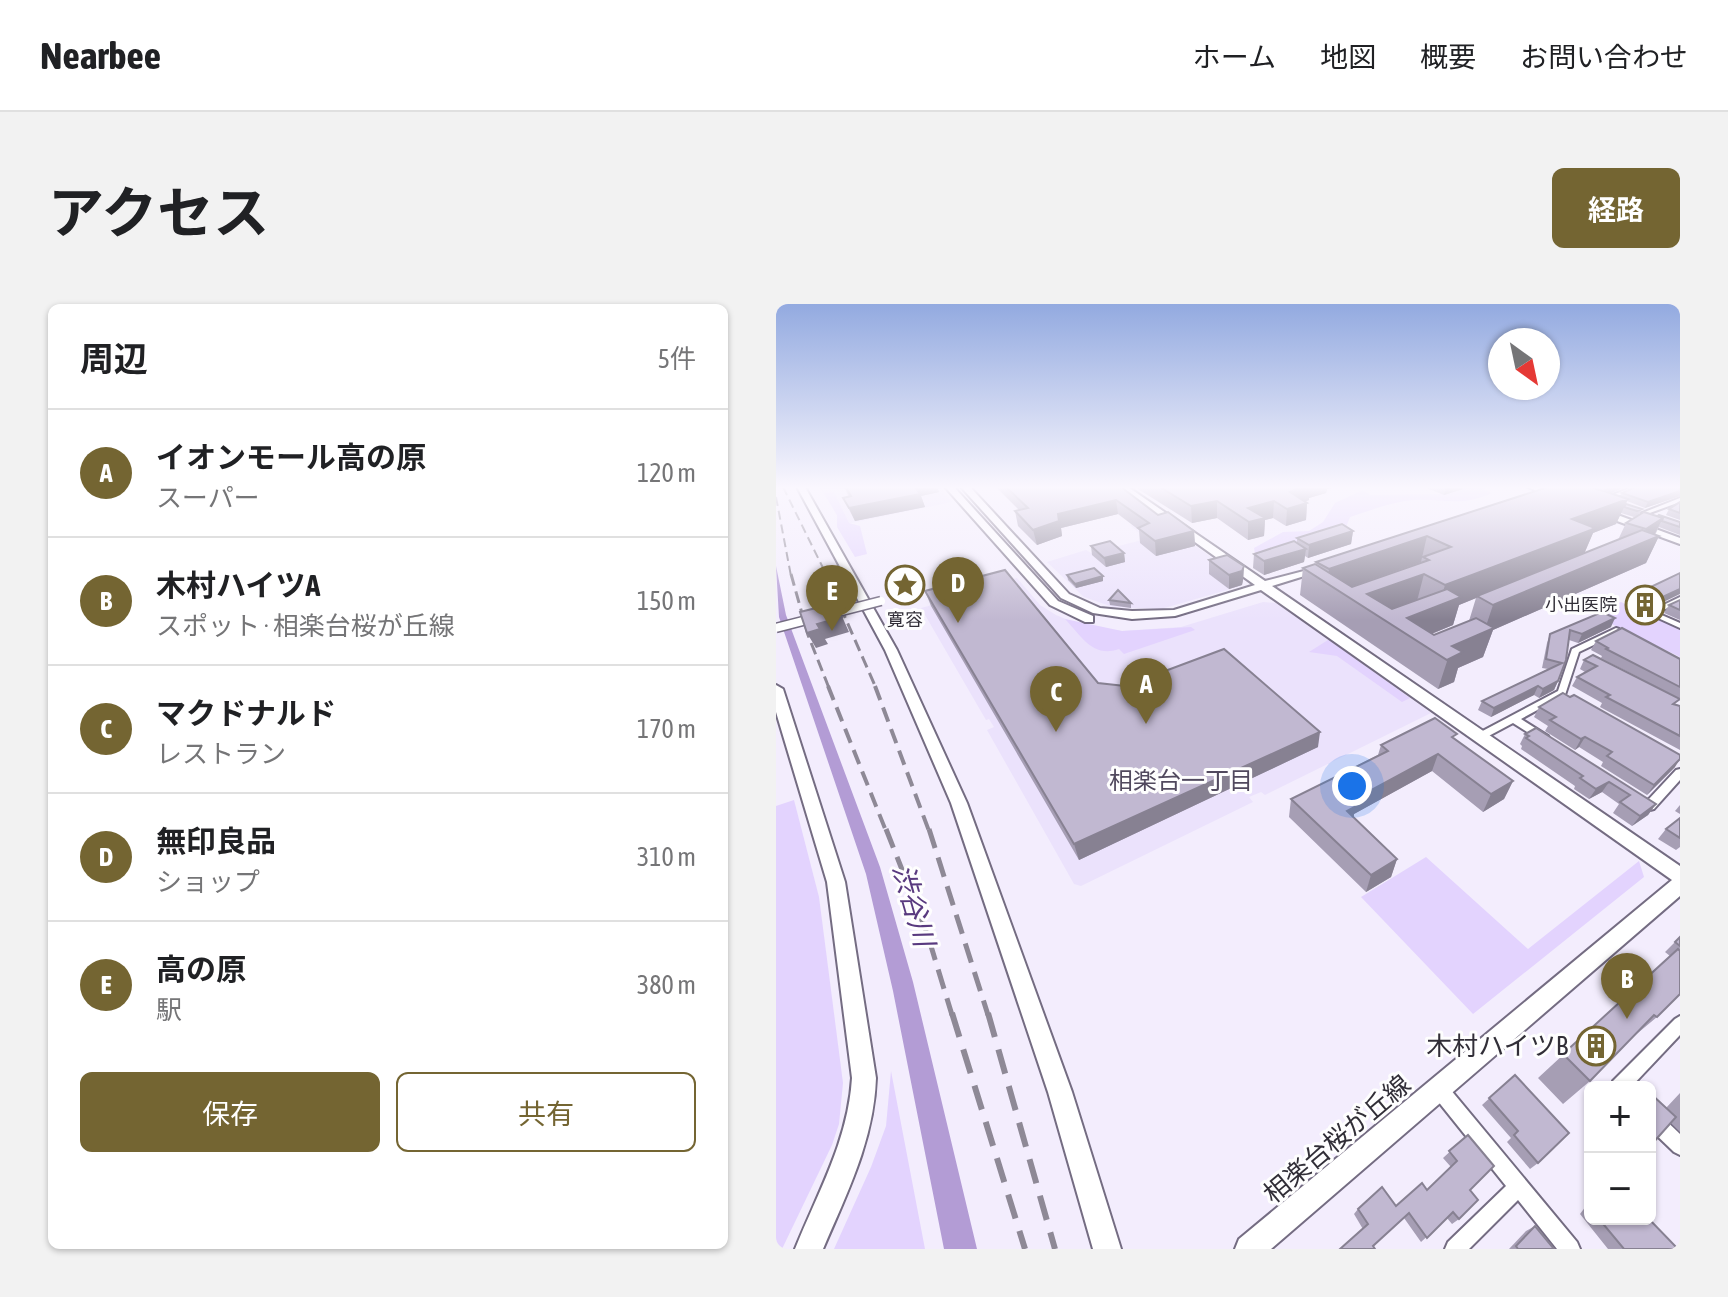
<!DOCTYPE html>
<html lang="ja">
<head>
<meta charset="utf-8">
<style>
	body { margin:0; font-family:"Asap Condensed","Noto Sans JP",sans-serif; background:#f2f2f2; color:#202124 }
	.controls { position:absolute; right:24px; bottom:24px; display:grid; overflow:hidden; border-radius:12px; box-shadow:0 2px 6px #0004 }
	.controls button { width:72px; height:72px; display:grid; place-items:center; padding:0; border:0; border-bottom:2px solid #e0e0e0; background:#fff; color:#202124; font:40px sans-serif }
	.compass { position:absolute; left:712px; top:24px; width:72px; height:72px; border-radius:50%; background:#fff; box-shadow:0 2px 6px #0004; rotate:147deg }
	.you { position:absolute; left:576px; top:482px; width:28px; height:28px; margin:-20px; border:6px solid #fff; border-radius:50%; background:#1a73e8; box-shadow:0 0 0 12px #1a73e833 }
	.badge { display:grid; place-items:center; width:52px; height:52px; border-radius:50%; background:#746532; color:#fff; font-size:26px; font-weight:700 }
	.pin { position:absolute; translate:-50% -66px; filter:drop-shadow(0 2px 4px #0008) }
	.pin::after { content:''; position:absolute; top:42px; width:28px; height:24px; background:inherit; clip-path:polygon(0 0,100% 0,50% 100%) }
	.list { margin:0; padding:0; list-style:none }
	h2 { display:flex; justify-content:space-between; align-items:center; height:104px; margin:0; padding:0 32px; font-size:34px }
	h2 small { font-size:26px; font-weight:400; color:#757577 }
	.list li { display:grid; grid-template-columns:52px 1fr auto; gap:24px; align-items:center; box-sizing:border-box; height:128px; padding:0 32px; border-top:2px solid #e0e0e0 }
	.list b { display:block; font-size:30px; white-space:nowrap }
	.list p { margin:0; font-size:26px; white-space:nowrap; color:#757577 }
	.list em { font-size:26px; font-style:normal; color:#757577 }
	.actions { display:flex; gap:16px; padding:24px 32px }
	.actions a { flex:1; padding:18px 0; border:2px solid #746532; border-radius:12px; text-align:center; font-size:28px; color:#746532 }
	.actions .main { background:#746532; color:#fff }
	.map { position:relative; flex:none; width:904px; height:945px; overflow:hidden; border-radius:12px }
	header { display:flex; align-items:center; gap:48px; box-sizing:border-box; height:112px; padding:0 40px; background:#fff; border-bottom:2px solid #e0e0e0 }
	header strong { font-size:38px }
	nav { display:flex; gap:44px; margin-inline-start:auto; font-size:28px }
	.intro { display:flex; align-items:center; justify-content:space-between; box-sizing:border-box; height:192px; padding:0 48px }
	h1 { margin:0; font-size:56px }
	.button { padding:20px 36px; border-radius:12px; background:#746532; color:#fff; font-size:28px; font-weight:700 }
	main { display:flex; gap:48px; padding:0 48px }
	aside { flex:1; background:#fff; border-radius:12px; box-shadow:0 2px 6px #0004 }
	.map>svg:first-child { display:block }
	.built { fill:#ebe2fc }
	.green { fill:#e3d3fe }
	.water { fill:#b39cd5 }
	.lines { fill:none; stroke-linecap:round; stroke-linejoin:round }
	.street-casing { stroke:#746c82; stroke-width:4 }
	.secondary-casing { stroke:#746c82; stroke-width:4 }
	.street { fill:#fff; fill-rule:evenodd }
	.secondary { fill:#fff; fill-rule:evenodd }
	.rail-far4 { stroke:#8e8996; stroke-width:2; stroke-dasharray:9 5; stroke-linecap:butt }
	.rail-far3 { stroke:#8e8996; stroke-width:3; stroke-dasharray:12 6; stroke-linecap:butt }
	.rail-far2 { stroke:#8e8996; stroke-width:4; stroke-dasharray:15 8; stroke-linecap:butt }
	.rail-far1 { stroke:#8e8996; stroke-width:5; stroke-dasharray:20 10; stroke-linecap:butt }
	.rail { stroke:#8e8996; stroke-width:6; stroke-dasharray:25 13; stroke-linecap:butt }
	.street-bridge-casing { stroke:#746c82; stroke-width:11; stroke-linecap:butt }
	.street-bridge { stroke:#fff; stroke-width:8 }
	.wall { fill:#a69eb4; fill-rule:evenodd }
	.shaded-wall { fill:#878192 }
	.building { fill:#c1b8d1; stroke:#878192; stroke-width:2 }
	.labels { text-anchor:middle; stroke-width:6; stroke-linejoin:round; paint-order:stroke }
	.far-poi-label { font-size:18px; fill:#312e37; stroke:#fefefe; text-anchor:end }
	.neighbourhood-label { font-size:24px; fill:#51495e; stroke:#fefefe }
	.near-poi-label { font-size:26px; fill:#312e37; stroke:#fefefe; text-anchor:end }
	.near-street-label { font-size:26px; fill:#312e37; stroke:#fefefe }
	.near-water-label { font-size:28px; font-style:italic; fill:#593a7f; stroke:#fefefe }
</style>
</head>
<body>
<header>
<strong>Nearbee</strong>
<nav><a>ホーム</a><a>地図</a><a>概要</a><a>お問い合わせ</a></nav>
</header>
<div class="intro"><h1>アクセス</h1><a class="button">経路</a></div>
<main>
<aside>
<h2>周辺<small>5件</small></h2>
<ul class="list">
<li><span class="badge">A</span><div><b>イオンモール高の原</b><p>スーパー</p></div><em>120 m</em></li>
<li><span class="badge">B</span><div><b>木村ハイツA</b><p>スポット · 相楽台桜が丘線</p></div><em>150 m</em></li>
<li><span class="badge">C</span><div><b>マクドナルド</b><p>レストラン</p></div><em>170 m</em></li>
<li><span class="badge">D</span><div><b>無印良品</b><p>ショップ</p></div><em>310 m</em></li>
<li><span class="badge">E</span><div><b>高の原</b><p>駅</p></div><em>380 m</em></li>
</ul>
<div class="actions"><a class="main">保存</a><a>共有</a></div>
</aside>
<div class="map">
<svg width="904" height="945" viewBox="0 0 904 945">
	<rect width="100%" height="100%" fill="#f3edfd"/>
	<g class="built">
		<path d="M163,183L176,198L61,222V211L44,184Z"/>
		<path d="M381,214L467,276L465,282L385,305L337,303L308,293L271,258L310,246L315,249L370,235L354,221Z"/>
		<path d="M241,274L264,301L280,311L302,320L346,327L405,323L487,298L500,299L655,409L489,491L485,488L473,493L477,498L305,582L298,580L211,426L218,423L213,415L210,416L145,304L238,279L236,275Z"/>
	</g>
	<g class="green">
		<path d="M685,183H711L708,185L716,189C681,205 664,192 629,197C611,200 592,207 574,213L570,223L562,229L479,250L478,244L507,228L533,227L547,218L559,199L587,186L594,191L674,190Z"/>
		<path d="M58,188L73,219L84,222L91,250L79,253L61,223V211L48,189Z"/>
		<path d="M845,298L904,325V353L817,311Z"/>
		<path d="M289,315L346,327L415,323L419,326L348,350L343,345C317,354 306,333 289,315Z"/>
		<path d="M552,336H553L634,394L626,398L561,352L533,348Z"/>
		<path d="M18,496L43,593L67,779L63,820L56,841L6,945H0V502Z"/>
		<path d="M650,553L752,645L863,557L868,573L697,710L585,593Z"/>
		<path d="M115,767L149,945H58L95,863L110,822Z"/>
	</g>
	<path class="water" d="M0,262L10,311L104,563L137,678L201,945H168L117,687L90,570L3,313Z"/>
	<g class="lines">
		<defs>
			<g id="street">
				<path d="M857,183H866L831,196L826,195Z"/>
				<path d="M904,194V198L871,210L866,209Z"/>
				<path d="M904,293V298L881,309L904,319V324L871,309Z"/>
				<path d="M840,324L843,325V329L803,348L789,391L745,415L772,432L773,434L772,436H764L737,419L707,435H699L698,433L699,431L782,387L796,345Z"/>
				<path d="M904,465V476L878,505L874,506L862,501L860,498L862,495L866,494L872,496L900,466Z"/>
				<path d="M904,712V731L855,783H835L837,777L899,715Z"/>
				<path d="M663,777L669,779L801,938L804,945H781L742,896L693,945H669L672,938L730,882L657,791L655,785L657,779Z"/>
				<path d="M874,804L880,807L904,830V851L898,848L874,825Z"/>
			</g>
			<g id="secondary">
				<path d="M21,183H29L121,346L191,499L296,788L345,945H317L272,788L175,499L109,346Z"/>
				<path d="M169,183H178L282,297L317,312V318H309L274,301Z"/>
				<path d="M185,183H194L293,290L324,304L356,307L398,306L479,281L342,183H352L489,277L551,261V265L496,282L904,562V592L495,945H459L463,935L896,576L485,286L399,312L356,315L317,309L285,294Z"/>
				<path d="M752,183H764L789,194L782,196Z"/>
				<path d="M822,206H828L904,234V240L822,210Z"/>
				<path d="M0,381L7,385L69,578L100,774C98,836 71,889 47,945H19C42,888 72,837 76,774L51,578L0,408Z"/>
			</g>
		</defs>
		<use href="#street" class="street-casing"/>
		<use href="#secondary" class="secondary-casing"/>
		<use href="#street" class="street"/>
		<use href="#secondary" class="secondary"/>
		<g class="rail-far4">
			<path d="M7,183L51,272"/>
			<path d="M0,193L15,272"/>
		</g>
		<g class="rail-far3">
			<path d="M15,270L32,331L53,384"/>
			<path d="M50,270L100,384"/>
		</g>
		<g class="rail-far2">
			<path d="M52,382L110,527"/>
			<path d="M99,382L153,527"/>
		</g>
		<g class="rail-far1">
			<path d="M110,525L151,629L176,711"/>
			<path d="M153,525L212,711"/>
		</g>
		<g class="rail">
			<path d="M176,709L249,945"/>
			<path d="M212,709L279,945"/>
		</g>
		<defs>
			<path id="street-bridge" d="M0,324L105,297"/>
		</defs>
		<use href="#street-bridge" class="street-bridge-casing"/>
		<use href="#street-bridge" class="street-bridge"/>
	</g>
	<g class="wall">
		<path d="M68,183H161L163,188L145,192L149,203L79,217L67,194L73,193Z"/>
		<path d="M220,183H345L382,211L418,227L419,242L380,252L364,239L363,226L342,210L285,224L286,232L261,241L242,222L239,207L243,206Z"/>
		<path d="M362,183H560L551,185L550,189L533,194V196L529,198L531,199L530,216L510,222L497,214L489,216L488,232L472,236L441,214L416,219L362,185Z"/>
		<path d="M648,183H688L687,185L668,191Z"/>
		<path d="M849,183L834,190L844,193L846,189L904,183V192L869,204L851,197L850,200L866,205L863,211L904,218V231L883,223L879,231L883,232L870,259L717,326L707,353L682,364L678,378L662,385L524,291L527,264L540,261V258L817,184ZM845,209L858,213L861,212L850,219L842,236L808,250L817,229L840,220ZM700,294L693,317L658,331L656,330L677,321L683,301Z"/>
		<path d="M904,198V216L890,211L893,205Z"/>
		<path d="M577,227L575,240L532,254L529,252L528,258L488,271L477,264L478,250L521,239V234Z"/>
		<path d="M315,242L348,249L349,258L330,263L316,251Z"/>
		<path d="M433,256L468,262L467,276L466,281L453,285L433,270Z"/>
		<path d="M904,269L873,305L856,298L860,290Z"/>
		<path d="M291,271L327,277L300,284L292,276Z"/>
		<path d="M149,287L322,379L542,443L303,556L155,302Z"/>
		<path d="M333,296L355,299V304L334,301Z"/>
		<path d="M904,296V316L888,309L893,301Z"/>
		<path d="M826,308L835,323L802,339L793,336L782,377L778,386L763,394L758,391L715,413L702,406L706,397L772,365L766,364L771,339L774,330Z"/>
		<path d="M820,337L904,355V395L825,354L826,352L815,346Z"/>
		<path d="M808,356L904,402V446L824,403L826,399L796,382L801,373L809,368L804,365Z"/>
		<path d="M763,403L899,463L871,491L825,462L827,458L803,443L799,446L769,427L772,422L758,413Z"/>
		<path d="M749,430L880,500L872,511L856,522L837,509L843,500L826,488L813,495L798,485L799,482L745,445L746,442L744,440Z"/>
		<path d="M679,436L737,477L728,495L707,508L656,467L578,510V513L621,555L615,573L590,588L513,513L515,495L602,451L605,441Z"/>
		<path d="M904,501V510L899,507Z"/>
		<path d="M904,514V543L900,546L882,535L890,525Z"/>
		<path d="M904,633V690L881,713L851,738L814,777L787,800L762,774L894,652L889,648Z"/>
		<path d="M739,771L762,859L754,865L731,838L735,834L706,801Z"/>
		<path d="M874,789L890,804L904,789V828L895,819L874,841Z"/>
		<path d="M692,831L694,886L683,915L676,920L671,914L645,938L628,914L597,942L578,910L582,905L620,902L651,886L675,863L667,854Z"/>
		<path d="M814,893V915H873L902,945H832L804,910L810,902L808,899Z"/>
		<path d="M759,922L778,945H733L750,927Z"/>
	</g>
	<g class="shaded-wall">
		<path d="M137,183H161L163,188L145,192L149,203L79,217L73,204Z"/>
		<path d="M525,183H560L551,185L550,189L533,194V196L515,203L531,199L530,216L510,222L511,205L514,188Z"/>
		<path d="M670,183H688L687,185L668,191Z"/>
		<path d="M837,183H849L823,194L826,188Z"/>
		<path d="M904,187V192L869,204L872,198Z"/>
		<path d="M852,195L840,220L817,229L808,250L683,301L677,321L640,336L631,314L663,301L669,281L796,215Z"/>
		<path d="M340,196L342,210L285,224L286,232L261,241L257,226L282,210Z"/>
		<path d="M441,197V214L416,219L415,202Z"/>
		<path d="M498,197L497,214L489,216L488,232L472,236V204Z"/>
		<path d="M887,214L876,235L883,232L870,259L717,326L707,353L682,364L678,378L662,385L676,342L708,328L717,301L862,241L870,225Z"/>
		<path d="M418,227L419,242L380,252L379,237Z"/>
		<path d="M577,227L575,240L532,254L533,241Z"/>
		<path d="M651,232L645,258L563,287L551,280L553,265Z"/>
		<path d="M530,245L528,258L488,271V257Z"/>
		<path d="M348,249L349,258L330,263L328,254Z"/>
		<path d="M468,262L467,276L466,281L453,285V271Z"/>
		<path d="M648,270L641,297L602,312L591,290Z"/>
		<path d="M327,272V277L300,284L299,280Z"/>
		<path d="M904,285V290L873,305L878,297Z"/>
		<path d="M60,299L73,328L49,335L52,340L40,344L31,329Z"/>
		<path d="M839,314L835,323L802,339L806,330Z"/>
		<path d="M782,377L778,386L763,394L767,385Z"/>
		<path d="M762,382L758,391L715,413L718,404Z"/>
		<path d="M544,428L542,443L303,556L298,540Z"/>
		<path d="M809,433L803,443L799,446L805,435Z"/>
		<path d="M662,450L656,467L578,510L576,520L567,525L575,497Z"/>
		<path d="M904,455L899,463L871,491L878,481Z"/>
		<path d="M737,477L728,495L707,508L715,490Z"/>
		<path d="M833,478L826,488L813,495L820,485Z"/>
		<path d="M880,500L872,511L856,522L864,512Z"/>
		<path d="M621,555L615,573L590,588L595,571Z"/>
	</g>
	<g class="building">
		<path d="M70,183H139L144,190L73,204L67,194L75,192Z"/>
		<path d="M230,183H345L382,211L392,208L418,227L379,237L362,224L373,219L340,196L282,210L283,217L257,226L239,207L252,204Z"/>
		<path d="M384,183H525L514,188L531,199L511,205L498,197L472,204L489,214L473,218L441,197L415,202Z"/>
		<path d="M772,183H816L852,195L796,215L819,224L815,226L696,271L669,281L648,270L591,290L616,305L671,285L685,293L631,314L658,331L700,314L718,324L676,342L687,348L671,356L527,264L539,260L576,283L653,256L647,253L675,243L651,232L553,265L540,258Z"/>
		<path d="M818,183H837L827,187L817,184Z"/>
		<path d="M860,183H904V187L872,198L846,189Z"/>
		<path d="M904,198V209L893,205Z"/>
		<path d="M850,200L866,205L861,207L848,203Z"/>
		<path d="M868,208L887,214L870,225L850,219Z"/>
		<path d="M883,211L904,218V223L886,217L887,214L882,212Z"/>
		<path d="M566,220L577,227L533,241L521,234Z"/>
		<path d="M866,226L883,232L717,301L701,292Z"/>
		<path d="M334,237L348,249L328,254L315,242Z"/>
		<path d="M518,237L530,245L488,257L478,250Z"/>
		<path d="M451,251L468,262L466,267L453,271L433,256Z"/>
		<path d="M318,264L327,272L299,280L291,271Z"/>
		<path d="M229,266L322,379L349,382L448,345L544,428L298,540L149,287Z"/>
		<path d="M904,269V285L878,297L860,290Z"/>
		<path d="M342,286L355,299L333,296Z"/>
		<path d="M904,296V306L893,301Z"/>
		<path d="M60,299L66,313L41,320L44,325L31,329L24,308Z"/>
		<path d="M826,308L839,314L806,330L794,326L790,356L782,377L767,385L762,382L718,404L706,397L786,359L770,355L774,330Z"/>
		<path d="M846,324L904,355V383L830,345L832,344L820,337Z"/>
		<path d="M817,351L904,395L897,400L904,402V432L830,393L834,391L801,373L821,362L808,356Z"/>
		<path d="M787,389L794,393L798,391L904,451V455L878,481L831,452L836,448L809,433L805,435L774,416L780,413L763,403Z"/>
		<path d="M659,414L681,430L676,433L737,477L715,490L662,450L575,497L580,502L571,507L621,555L595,571L515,495L612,447L605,441Z"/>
		<path d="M760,424L880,500L864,512L844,498L854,491L833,478L820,485L804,474L807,472L750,434L753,432L749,430Z"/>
		<path d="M904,514V534L890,525Z"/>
		<path d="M904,633V642L899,638Z"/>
		<path d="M902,645L904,647V690L881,713L878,711L814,777L787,750Z"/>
		<path d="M739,771L793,829L762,859L738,831L742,827L713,794Z"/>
		<path d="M874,789L900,813L876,840L874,838Z"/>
		<path d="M692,831L718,862L694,886L702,896L683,915L677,908L651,934L633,909L597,942L599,945H564L592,920L582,905L606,883L620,902L646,879L651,886L681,857L673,847Z"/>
		<path d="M823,915H873L902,945H848Z"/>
		<path d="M759,922L778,945H742L740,942Z"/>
	</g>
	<linearGradient id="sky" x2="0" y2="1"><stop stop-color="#93aae0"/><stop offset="0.58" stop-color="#faf7fe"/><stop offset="1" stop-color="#faf7fe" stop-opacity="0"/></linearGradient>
	<rect width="904" height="316" fill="url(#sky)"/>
	<defs>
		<symbol id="sight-ring" viewBox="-11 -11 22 22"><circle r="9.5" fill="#fefefe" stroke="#746532" stroke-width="1.5"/><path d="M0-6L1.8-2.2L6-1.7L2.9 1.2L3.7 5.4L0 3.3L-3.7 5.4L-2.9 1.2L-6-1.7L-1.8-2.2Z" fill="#746532"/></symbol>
		<symbol id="building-ring" viewBox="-11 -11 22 22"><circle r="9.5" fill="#fefefe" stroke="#746532" stroke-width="1.5"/><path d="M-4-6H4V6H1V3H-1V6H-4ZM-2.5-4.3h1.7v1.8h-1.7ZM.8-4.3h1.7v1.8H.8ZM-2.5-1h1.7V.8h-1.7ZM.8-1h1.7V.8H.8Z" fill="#746532"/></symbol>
	</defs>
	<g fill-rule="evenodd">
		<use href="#sight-ring" x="107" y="259" width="44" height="44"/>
		<use href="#building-ring" x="847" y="279" width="44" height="44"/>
		<use href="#building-ring" x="798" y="720" width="44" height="44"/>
	</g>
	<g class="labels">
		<g class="far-poi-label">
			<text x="841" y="307">小出医院</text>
			<text x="129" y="322" text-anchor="middle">寛容</text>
		</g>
		<g class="neighbourhood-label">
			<text x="405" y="485">相楽台一丁目</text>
		</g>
		<g class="near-poi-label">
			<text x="792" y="751">木村ハイツB</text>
		</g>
		<g class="near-street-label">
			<text transform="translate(561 835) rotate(-40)" y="9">相楽台桜が丘線</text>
		</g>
		<g class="near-water-label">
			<text transform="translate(138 601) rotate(74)" y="10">渋谷川</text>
		</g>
	</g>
</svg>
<div class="controls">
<button>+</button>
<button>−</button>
</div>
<svg class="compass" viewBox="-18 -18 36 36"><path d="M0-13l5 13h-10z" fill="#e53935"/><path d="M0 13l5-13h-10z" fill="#757577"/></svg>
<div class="you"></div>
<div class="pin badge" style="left:370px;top:420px">A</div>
<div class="pin badge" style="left:851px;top:715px">B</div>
<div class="pin badge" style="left:280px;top:428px">C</div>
<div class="pin badge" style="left:182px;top:319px">D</div>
<div class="pin badge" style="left:56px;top:327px">E</div>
</div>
</main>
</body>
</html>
